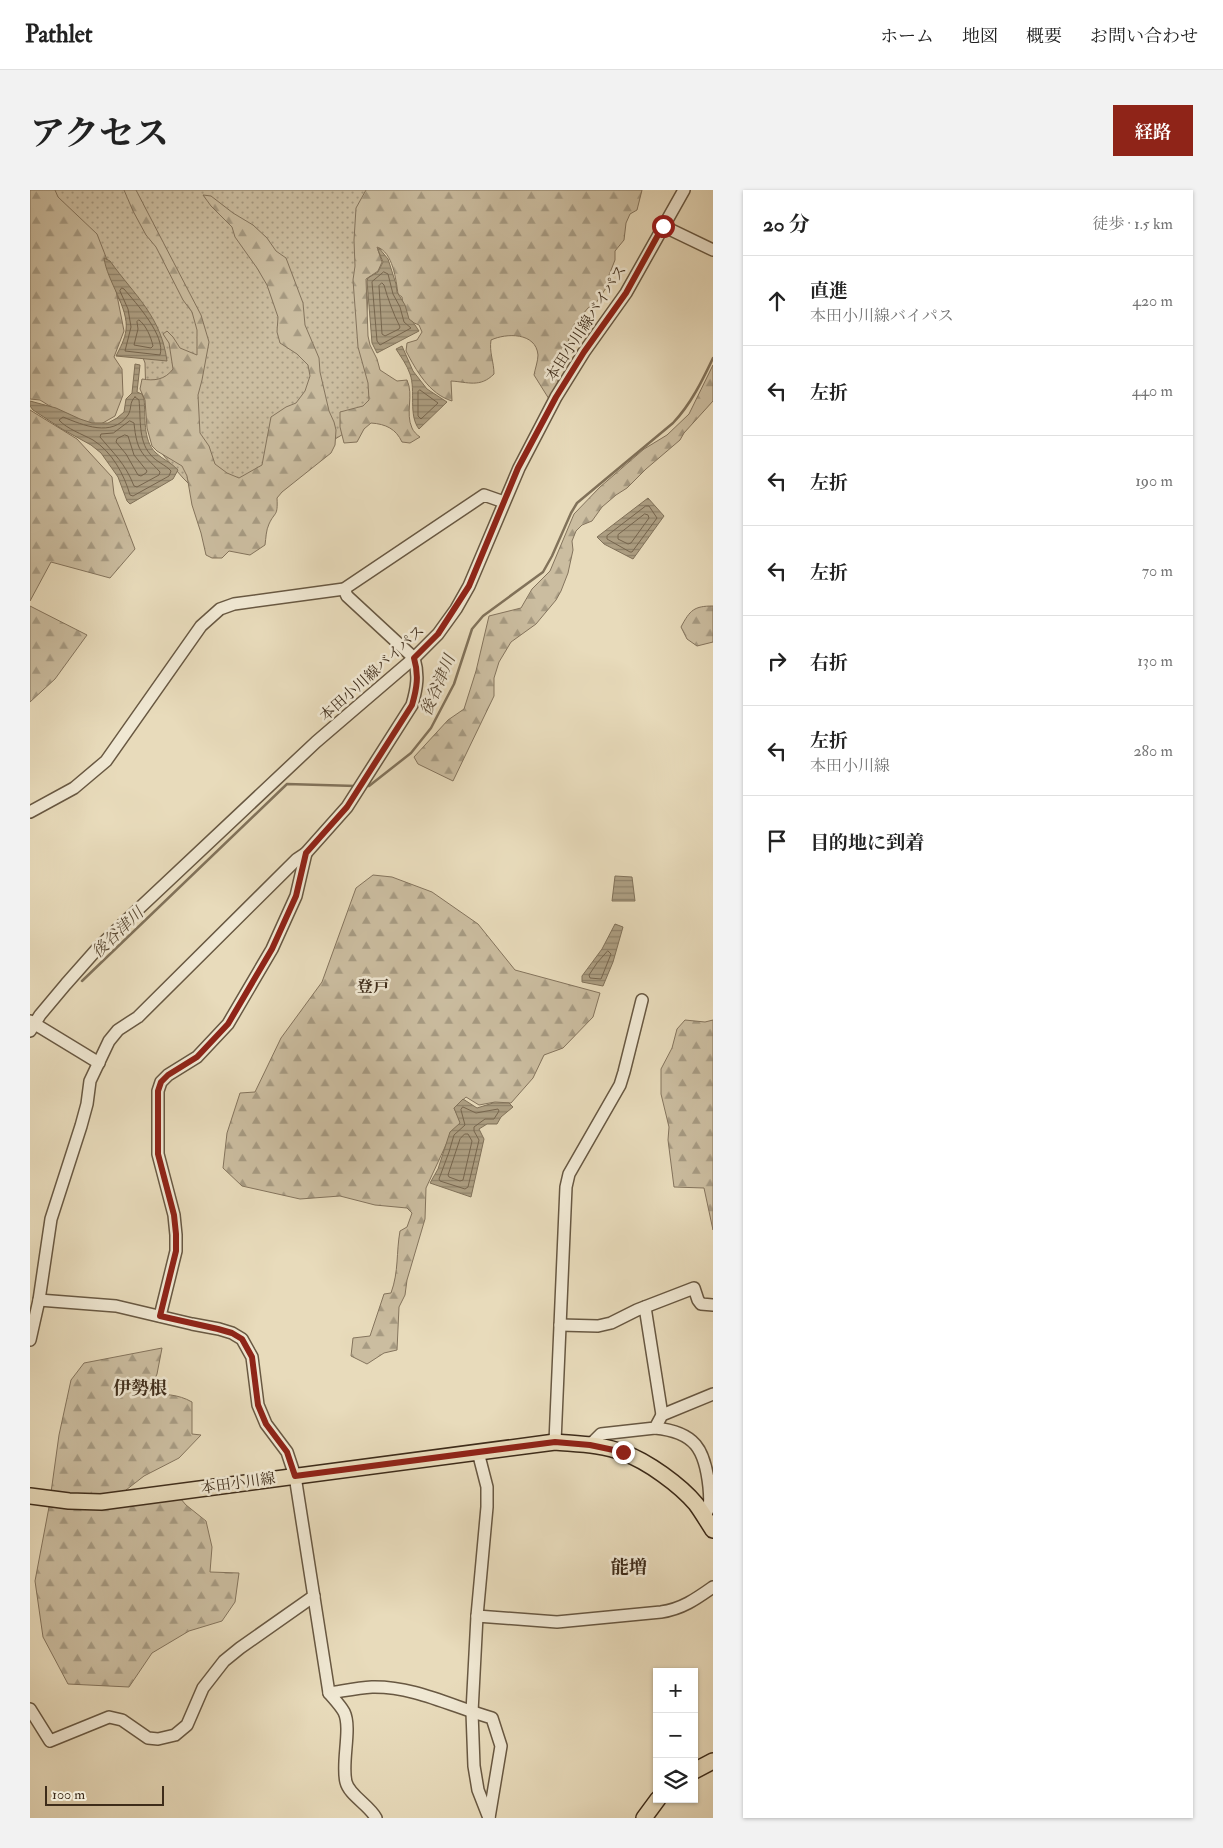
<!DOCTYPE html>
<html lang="ja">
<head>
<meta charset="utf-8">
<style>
	body { margin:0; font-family:"IM FELL Double Pica","Noto Serif JP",serif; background:#f2f2f2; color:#222 }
	.controls { position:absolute; right:15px; bottom:15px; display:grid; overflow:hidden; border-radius:0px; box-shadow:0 1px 4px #0004 }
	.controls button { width:45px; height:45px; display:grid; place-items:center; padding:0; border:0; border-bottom:1px solid #e0e0e0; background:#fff; color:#222; font:25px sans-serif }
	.scale { position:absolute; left:15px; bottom:12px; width:119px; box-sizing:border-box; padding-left:5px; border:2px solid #3e2c1a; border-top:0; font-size:14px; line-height:18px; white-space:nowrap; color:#3e2c1a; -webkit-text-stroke:4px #f0e8d3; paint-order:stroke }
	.stop { position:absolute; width:15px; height:15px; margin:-11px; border:4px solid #8f2418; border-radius:50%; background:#fff }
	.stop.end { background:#8f2418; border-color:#fff; box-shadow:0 1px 5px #0008 }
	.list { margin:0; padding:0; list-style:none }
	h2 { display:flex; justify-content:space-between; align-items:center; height:65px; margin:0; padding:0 20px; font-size:21px }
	h2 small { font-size:16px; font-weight:400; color:#767676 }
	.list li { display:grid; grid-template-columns:32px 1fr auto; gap:15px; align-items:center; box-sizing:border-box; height:90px; padding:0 20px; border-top:1px solid #e0e0e0 }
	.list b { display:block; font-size:19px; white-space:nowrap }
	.list p { margin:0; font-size:16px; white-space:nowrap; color:#767676 }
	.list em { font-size:16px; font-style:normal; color:#767676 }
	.icon { flex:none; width:28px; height:28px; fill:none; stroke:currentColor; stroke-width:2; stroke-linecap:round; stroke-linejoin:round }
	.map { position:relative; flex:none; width:683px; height:1628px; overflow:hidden; border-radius:0px }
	header { display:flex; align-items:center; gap:30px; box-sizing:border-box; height:70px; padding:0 25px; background:#fff; border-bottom:1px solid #e0e0e0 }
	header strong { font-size:24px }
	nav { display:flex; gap:28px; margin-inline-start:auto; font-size:18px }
	.intro { display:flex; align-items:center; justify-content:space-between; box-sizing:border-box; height:120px; padding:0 30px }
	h1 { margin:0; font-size:35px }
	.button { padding:12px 22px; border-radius:0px; background:#8f2418; color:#fff; font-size:18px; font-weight:700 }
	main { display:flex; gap:30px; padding:0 30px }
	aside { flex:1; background:#fff; border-radius:0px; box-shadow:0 1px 4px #0004 }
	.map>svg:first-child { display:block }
	.grass { fill:url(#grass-dots); stroke:#84745d }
	.forest { fill:url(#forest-firs); stroke:#84745d }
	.water { fill:url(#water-rules); stroke:#81725a }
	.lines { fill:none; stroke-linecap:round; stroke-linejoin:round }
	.shore { stroke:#76664f; stroke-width:1 }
	.stream { stroke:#81725a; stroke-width:2.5 }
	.minor-casing { stroke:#685842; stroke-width:14 }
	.major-casing { stroke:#3e2c1a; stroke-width:18 }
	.minor { stroke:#f0e8d3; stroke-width:11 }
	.major { stroke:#e8dbbb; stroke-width:15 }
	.route { stroke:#8f2418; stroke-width:6 }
	.labels { text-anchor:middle; stroke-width:5; stroke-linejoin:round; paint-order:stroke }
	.street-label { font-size:15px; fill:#3e2c1a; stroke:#f0e8d3 }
	.water-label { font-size:16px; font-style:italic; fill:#5a4934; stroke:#f0e8d3 }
	.neighbourhood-label { font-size:16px; font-weight:bold; fill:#3e2c1a; stroke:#f0e8d3 }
	.quarter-label { font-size:18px; font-weight:bold; fill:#3e2c1a; stroke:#f0e8d3 }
</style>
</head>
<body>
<header>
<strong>Pathlet</strong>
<nav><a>ホーム</a><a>地図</a><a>概要</a><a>お問い合わせ</a></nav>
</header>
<div class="intro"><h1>アクセス</h1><a class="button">経路</a></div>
<main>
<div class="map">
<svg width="683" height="1628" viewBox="0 0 683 1628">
	<defs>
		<pattern id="grass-dots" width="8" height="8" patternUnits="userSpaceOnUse" patternTransform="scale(1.25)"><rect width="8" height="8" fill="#cbbda0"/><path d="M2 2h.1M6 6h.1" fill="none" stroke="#a69a82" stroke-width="1.8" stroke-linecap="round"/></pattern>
		<pattern id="forest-firs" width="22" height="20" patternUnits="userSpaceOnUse" patternTransform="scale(1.25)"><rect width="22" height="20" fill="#cbbda0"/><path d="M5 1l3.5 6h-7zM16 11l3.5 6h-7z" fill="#a69a82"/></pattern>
		<pattern id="water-rules" width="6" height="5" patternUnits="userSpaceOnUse" patternTransform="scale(1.25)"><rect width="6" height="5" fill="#aea084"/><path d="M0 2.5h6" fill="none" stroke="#8f836b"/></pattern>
	</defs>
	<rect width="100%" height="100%" fill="#e8dbbb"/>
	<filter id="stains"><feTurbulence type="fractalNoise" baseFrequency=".004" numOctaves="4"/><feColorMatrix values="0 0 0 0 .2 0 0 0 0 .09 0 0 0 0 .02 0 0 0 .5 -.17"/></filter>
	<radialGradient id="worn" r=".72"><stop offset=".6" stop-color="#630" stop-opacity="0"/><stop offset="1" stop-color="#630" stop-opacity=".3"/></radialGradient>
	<path class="grass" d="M13,0H354L341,64L335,148L346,224L243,287L194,329L153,288L121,251L116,211L115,173L93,115Z"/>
	<g class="forest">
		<path d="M0,0H25L28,7L67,44L83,85L94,141L84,167L92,179L93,205L85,226L64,238L34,225L10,210L0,209Z"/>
		<path d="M94,0H106L171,125L179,152L172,190L168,205L170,243L179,256L185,274L197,283L209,288L232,275L241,227L256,217L266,213L275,201L280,186L278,175L267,164L250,153L247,142L248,127L237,95L227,78L205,47L202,37L181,16L173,5L181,6L203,23L223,35L237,48L246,61L256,68L273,113L275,135L289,168L290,182L299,221L304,232L306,240L305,255L301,263L252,302L247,308C248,327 245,321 239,334C236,340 236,348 235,355L220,365L199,361L192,368H182L176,365L171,343L162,315L157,286L152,276L127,261L122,256L117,238L115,210L110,199L112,189C124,191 135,190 143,179L139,153L133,144L137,141L143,147L150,158L167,165V140L162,122L153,110L126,57L116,45L103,21Z"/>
		<path d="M336,0H612L607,20L600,24L596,33L594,50L585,61V70L579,85L578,95L566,113L558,118L543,136L532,171L525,204L519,209L504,185C505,179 508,171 508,165C506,142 476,143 461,150C459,162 464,172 464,184C450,198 438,192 421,191L422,211C399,204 386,180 376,161L377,153L387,150L392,142L389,135L375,129L372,107L368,104C366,90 363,62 347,57L352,72L348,81L336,89L338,146L340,155L347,169L350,180L367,191L377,190C384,205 375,223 382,238C383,241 387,245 390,247L380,253L372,252C366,239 356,234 341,233L334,239L327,252L314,253L310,237V222L333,216L339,210L338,193L328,157L323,90L325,76L324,50L326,18Z"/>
		<path d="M683,175V211L654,243L650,250L616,279L597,298L586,305L572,317L562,331L552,335L546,341L542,351L543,360L538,383L531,401L526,410L506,434L481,452L469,472L464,488V506L423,591L388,574L384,567L418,530L434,519L446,481L459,426L491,418L502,399L520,381L544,324L570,297L614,259L637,245L659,224Z"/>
		<path d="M0,220L47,249L82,287L84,304L105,359L80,388L21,372L0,411Z"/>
		<path d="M0,416L57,445L25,489L0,512Z"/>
		<path d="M683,416V452L667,456L657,449L651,437C660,420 664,416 683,416Z"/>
		<path d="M343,685L362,687L402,702L448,734L485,780L570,803L563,827L533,858L514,865L503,888L481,913L465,912L449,915L436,907L424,918L431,933L421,944L396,998L395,1029L377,1090L375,1105L369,1117L367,1160L354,1163L337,1174L321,1166L323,1148L340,1146L354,1104L361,1103C369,1081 366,1063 370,1041L377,1037L382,1023L377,1018L345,1015L310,1006L270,1009L212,996L193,978L197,943L210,903L225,902L251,848L292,792L326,698Z"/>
		<path d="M655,830L675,832L683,830V1040L674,998L644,997L638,950L639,937L631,904V879L642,858L647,839Z"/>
		<path d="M132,1158L127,1184L118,1204C134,1204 148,1204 162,1212V1244L171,1245L149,1268L114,1286L96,1300L101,1313L150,1308L156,1315L176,1331L182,1357L180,1382L209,1383L205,1412L192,1431L159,1441L122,1463L99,1497L38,1494L13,1447L5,1391L19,1317L29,1245L41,1190L54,1173Z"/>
	</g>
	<g class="water">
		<path d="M349,58L358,69L366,94L367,102L375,115L379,129L383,132L389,141L347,163L342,153L337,91L338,88L348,82L353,72L348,60Z"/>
		<path d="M74,68L80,71C105,106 131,126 137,171L86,166C90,158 95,149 96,140C99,118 77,91 74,68Z"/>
		<path d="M372,156L383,181L397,199L417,212L389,239C378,225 386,201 380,184C377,175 371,167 366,159Z"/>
		<path d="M105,174L110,175L107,202L112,204L114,209C116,226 112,250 126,263C132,269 142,273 148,280L143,289L100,314L97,311L88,287L71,263L61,255L32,239L3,220L0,216V211L26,218L50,229L62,233H78L87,228L94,222L96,209L102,203Z"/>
		<path d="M618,308L634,326L603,369L574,354L567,347Z"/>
		<path d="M585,686L602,687L605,711H582Z"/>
		<path d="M585,734L593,737L583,772L573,796L552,792V786L572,759Z"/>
		<path d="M433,909L447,918L463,913H479L483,917L471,927L467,934H457L449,939L454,949L441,1007L400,993L408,979L420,942L430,933L424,918Z"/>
	</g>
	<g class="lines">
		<g class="shore">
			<path d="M354,82L358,84L363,104L370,117L374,132L381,138L350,155L347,151L342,92Z"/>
			<path d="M352,93L354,95C358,109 363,123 370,137L369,139L355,146L352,144L349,96Z"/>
			<path d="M92,98L94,99C106,113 136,146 130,165L95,161L101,137L98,119L90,101Z"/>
			<path d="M109,130C116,135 121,147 123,156L121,158L104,155L108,139L107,132Z"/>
			<path d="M390,200L408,213L391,229L388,226V202Z"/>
			<path d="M105,207L109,210C111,228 108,250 120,264C126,272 136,275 141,281L139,286L103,306L100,305C94,284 82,262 63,250C52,244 37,239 29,230L33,227C53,235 82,248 98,225C102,219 99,212 105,207Z"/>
			<path d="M100,231L104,233C107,262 111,262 130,282L129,285L107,297L104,296C95,273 84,264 70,247L71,244L83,243Z"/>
			<path d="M95,245L98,246L104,265L117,281L116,283L111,286L108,285L96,264L86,252L87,249Z"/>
			<path d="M616,316H619L627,328L602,362H600L577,349V346Z"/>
			<path d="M615,324L618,325L619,328L601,353L598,354L588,349V345Z"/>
			<path d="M578,761L581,764L571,789L560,788L559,785L567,773Z"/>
			<path d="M433,917L446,923L468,919L469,921L464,929H455L444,937V941L449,950L438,997L435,999L410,991L409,989L419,962L424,945L435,935L431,920Z"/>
			<path d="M435,944H438L442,951L433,990L430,991L419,987L418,985L430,949Z"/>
		</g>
		<g class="stream">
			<path d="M334,596H339L381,563L401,538L424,494L442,439L453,426L513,382L522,366L541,323L547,313L643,233C661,214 672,191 683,168"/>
			<path d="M52,791L257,594L326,596"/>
		</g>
		<defs>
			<g id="minor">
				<path d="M633,36L683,60"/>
				<path d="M0,622L44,598L76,571L171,436L190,419L204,414L314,399L454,305L474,312"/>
				<path d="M0,831L69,873"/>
				<path d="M0,841L10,825L36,794L67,759L101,726L286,552L384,468L408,444L426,419L439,396L489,278L526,207L554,162L596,103L654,0"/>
				<path d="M9,1110L86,1116L162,1134L189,1139L202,1143L212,1149L222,1167L228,1215L236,1234L257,1262L265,1286L299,1503C304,1509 310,1515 314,1522C322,1538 311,1573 316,1592C319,1605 339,1615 346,1628"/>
				<path d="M615,1117L632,1225"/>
				<path d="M130,1126L146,1061V1045L144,1025L128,964V901L131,892L138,885L167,867L198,834L242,759L266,706L276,663"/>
				<path d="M530,1135L568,1136L581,1133L607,1120L664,1098L668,1110L671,1114L683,1115"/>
				<path d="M0,1150L9,1110L21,1029L51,936L57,914L60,891L79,851L88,840L108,827L267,669L276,663L317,617L382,515C387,498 389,485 384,468L317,406L314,399"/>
				<path d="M625,1238C665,1242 675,1259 679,1297C680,1308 681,1318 674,1327"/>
				<path d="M525,1252L536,997L539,984L590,895L594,882L612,810"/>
				<path d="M560,1255L571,1244L625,1238L632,1225L683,1204"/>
				<path d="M448,1262L457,1297V1317L447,1426L442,1522L444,1576L448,1600L459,1628"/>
				<path d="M447,1426L527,1432L631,1422C652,1419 666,1409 683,1397"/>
				<path d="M299,1503C313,1501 327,1498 342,1497C384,1496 423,1517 462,1528L471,1556L459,1628"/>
				<path d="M0,1519L20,1551L79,1527L92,1530L118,1548L128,1549L145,1545L157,1535L173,1498L194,1471L210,1458L284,1406"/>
			</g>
			<g id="major">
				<path d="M0,1306L39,1311L71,1312L525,1252C547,1254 572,1254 594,1263C617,1271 650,1295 666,1314C672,1322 677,1331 683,1340"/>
				<path d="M664,1581L683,1571"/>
				<path d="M614,1628L628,1609"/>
			</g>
		</defs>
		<use href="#minor" class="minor-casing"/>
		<use href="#major" class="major-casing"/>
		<use href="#minor" class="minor"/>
		<use href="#major" class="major"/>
	</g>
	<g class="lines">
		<path class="route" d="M593,1262L560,1255L525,1252L265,1286L257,1262L236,1234L228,1215L222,1167L212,1149L202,1143L188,1139L130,1126L146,1061V1044L144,1025L128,964V901L131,892L138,885L167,867L198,834L242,759L266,706L276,663L317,617L382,515C387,498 389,485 384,468L408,444L439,396L488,278L526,207L554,162L596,103L633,36"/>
	</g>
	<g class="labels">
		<g class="street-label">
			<text transform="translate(556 133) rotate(-57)" y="5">本田小川線バイパス</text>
			<text transform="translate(342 483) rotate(-42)" y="5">本田小川線バイパス</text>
			<text transform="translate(208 1293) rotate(-8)" y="5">本田小川線</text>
		</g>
		<g class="water-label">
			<text transform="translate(407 495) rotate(-67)" y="6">後谷津川</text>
			<text transform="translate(87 742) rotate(-44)" y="6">後谷津川</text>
		</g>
		<g class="neighbourhood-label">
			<text x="343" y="802">登戸</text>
		</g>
		<g class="quarter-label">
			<text x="110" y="1204">伊勢根</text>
			<text x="599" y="1383">能増</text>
		</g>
	</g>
	<rect width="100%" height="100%" filter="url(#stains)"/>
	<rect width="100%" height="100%" fill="url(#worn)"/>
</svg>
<div class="controls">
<button>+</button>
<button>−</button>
<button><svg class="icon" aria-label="layers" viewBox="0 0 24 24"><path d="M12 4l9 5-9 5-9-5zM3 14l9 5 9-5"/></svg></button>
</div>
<div class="scale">100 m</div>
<div class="stop" style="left:633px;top:36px"></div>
<div class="stop end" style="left:593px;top:1262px"></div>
</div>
<aside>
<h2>20 分<small>徒歩 · 1.5 km</small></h2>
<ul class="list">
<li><svg class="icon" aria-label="ahead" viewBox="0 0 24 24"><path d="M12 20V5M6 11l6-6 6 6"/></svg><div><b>直進</b><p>本田小川線バイパス</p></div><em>420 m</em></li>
<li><svg class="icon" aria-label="left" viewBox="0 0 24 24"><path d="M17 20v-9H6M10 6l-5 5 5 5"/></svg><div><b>左折</b></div><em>440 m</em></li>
<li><svg class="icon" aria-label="left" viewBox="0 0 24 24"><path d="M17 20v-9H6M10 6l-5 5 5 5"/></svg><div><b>左折</b></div><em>190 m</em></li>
<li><svg class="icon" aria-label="left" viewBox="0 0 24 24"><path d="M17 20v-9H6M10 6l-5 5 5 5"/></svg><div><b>左折</b></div><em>70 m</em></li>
<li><svg class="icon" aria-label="right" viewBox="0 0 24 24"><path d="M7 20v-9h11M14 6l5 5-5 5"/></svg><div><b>右折</b></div><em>130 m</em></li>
<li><svg class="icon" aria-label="left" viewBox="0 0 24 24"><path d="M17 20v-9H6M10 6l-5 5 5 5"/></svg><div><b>左折</b><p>本田小川線</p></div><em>280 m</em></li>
<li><svg class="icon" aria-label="arrive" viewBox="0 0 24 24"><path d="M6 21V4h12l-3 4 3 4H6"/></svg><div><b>目的地に到着</b></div></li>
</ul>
</aside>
</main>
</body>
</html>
